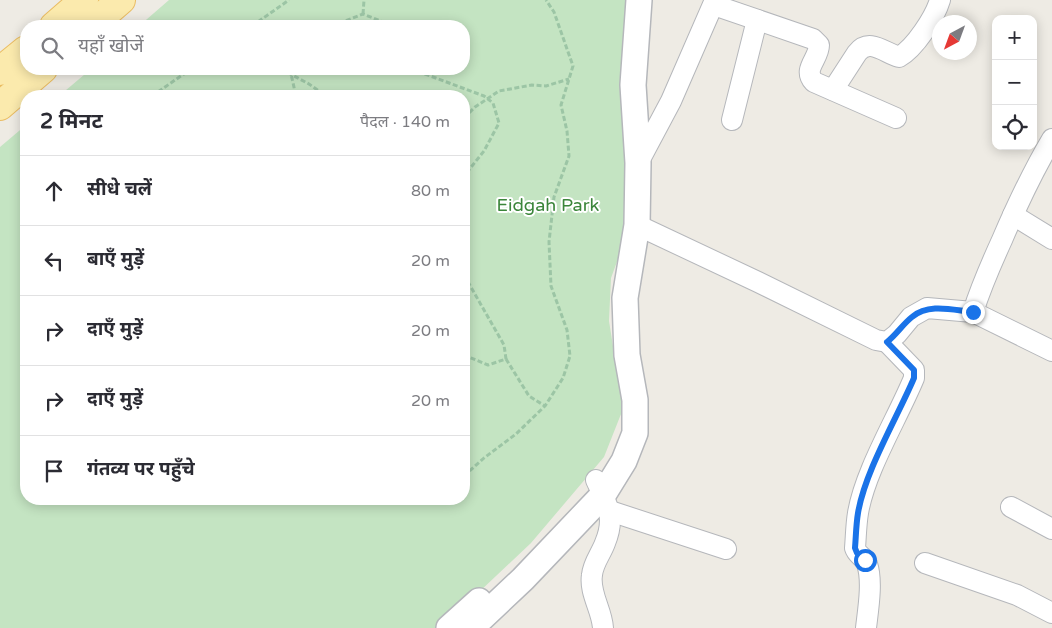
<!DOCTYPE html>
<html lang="hi">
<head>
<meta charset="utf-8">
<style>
	body { margin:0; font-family:"Varela Round","Noto Sans Devanagari",sans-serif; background:#f2f2f3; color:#2b2b33 }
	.controls { position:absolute; right:15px; top:15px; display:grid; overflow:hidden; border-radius:10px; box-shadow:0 2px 12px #0003 }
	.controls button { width:45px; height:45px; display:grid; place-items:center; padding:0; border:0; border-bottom:1px solid #e1e1e2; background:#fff; color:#2b2b33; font:25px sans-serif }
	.compass { position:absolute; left:932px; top:15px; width:45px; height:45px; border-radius:50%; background:#fff; box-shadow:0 2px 12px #0003; rotate:221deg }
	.stop { position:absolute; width:15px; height:15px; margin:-11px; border:4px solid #1a73e8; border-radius:50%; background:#fff }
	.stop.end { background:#1a73e8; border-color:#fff; box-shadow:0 1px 5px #0008 }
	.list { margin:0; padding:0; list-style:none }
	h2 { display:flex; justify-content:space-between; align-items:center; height:65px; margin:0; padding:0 20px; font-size:21px }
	h2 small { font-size:16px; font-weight:400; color:#7c7c81 }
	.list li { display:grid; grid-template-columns:32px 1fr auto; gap:15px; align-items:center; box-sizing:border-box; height:70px; padding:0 20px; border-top:1px solid #e1e1e2 }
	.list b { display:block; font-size:19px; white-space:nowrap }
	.list em { font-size:16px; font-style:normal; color:#7c7c81 }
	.icon { flex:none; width:28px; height:28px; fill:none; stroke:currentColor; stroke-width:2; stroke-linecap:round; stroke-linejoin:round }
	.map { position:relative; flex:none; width:1052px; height:628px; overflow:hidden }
	.search { position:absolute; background:#fff; box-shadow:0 2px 12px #0003; left:20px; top:20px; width:450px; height:55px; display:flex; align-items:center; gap:12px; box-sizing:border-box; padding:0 18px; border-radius:20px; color:#7c7c81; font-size:19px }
	.panel { position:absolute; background:#fff; box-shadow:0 2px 12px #0003; left:20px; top:90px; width:450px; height:415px; border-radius:20px }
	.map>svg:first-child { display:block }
	.green { fill:#c4e4c2 }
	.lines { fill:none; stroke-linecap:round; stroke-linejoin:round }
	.minor-casing { stroke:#b5b7bb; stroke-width:22 }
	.tertiary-casing { stroke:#b5b7bb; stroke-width:28 }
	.primary-casing { stroke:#eabc62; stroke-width:30 }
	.path { stroke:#9cc5a5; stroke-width:3; stroke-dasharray:5 2.5; stroke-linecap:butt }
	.minor { stroke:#fff; stroke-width:20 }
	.tertiary { stroke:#fff; stroke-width:25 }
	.primary { stroke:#fbeaad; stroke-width:28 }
	.route { stroke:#1a73e8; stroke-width:6 }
	.labels { text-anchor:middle; stroke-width:4; stroke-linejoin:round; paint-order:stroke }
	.park-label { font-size:18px; fill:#3b853a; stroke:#fff }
</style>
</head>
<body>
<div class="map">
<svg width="1052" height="628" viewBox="0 0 1052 628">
	<rect width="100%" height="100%" fill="#eeebe4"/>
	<path class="green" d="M169,0H631L633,218L611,278L609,321L623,409L604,457L531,543L441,628H0V147L26,125V499H464V96H59L91,69H464V26H139Z"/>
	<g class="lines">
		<defs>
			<g id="minor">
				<path d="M714,5L813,39L819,45C819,59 802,69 814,82L896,118"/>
				<path d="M833,90L857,53C869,37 885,53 899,57C915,48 935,17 940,0"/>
				<path d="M732,120L757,20"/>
				<path d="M638,163L671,101L715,0"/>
				<path d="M1013,215L1052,239"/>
				<path d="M637,225L758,282L876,340L887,342L897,334L911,317L927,308L973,312L1052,351"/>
				<path d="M973,312C981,287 991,264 1002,240C1017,205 1033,171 1052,139"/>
				<path d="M596,480C607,504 616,517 605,543C601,554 593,563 592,575C589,593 602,610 603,628"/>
				<path d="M1011,507L1052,529"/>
				<path d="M610,511L726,549"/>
				<path d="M925,563L1017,595L1052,613"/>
				<path d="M866,628C868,610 873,581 867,564C864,557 857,555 855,548C856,536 856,525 858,513C865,471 897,419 914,378V370L887,342"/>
			</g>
			<g id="tertiary">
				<path d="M449,628L479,601"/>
				<path d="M471,628L523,579L603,495L624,461L635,433V400L627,355L625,298L637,225L638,163L633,85L639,0"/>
			</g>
			<g id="primary">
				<path d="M54,26L84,0"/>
				<path d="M91,26L121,0"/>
				<path d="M0,71L26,50"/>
				<path d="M0,106L43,69"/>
			</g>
		</defs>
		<use href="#minor" class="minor-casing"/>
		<use href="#tertiary" class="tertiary-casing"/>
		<use href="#primary" class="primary-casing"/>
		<g class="path">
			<path d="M363,14L364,0"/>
			<path d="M252,26L289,0"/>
			<path d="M332,26L363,14L383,22L386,26"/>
			<path d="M281,69L309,84L326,96"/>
			<path d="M293,69L291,74L296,96"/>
			<path d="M419,69L425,74L484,96L493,103L499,123L484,151L464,176"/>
			<path d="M152,96L191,69"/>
			<path d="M464,118L475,107L499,91L532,85L546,86L569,79"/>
			<path d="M464,275L504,345L506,359L488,365L464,355"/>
			<path d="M506,359L529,396L545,406"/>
			<path d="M464,476L484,458L516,434L545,406L563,378L570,356L567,330L551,286L549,242L554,197L569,156L567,131L561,105L573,66L554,12L546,0"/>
		</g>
		<use href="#minor" class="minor"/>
		<use href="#tertiary" class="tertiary"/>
		<use href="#primary" class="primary"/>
	</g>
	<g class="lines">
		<path class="route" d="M865,560L857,553L855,548C856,536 856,525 858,513C865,471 897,418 914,378V370L887,342C896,335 903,324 912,317C929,303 952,310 973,312"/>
	</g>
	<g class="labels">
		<g class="park-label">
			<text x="548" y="211">Eidgah Park</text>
		</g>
	</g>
</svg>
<div class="controls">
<button>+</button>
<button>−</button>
<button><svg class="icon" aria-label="locate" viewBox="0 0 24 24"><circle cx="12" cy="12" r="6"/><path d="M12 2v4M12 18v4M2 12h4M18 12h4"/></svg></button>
</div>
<svg class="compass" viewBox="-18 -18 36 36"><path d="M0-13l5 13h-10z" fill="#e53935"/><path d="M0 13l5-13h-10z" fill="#7c7c81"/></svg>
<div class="stop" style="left:865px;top:560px"></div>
<div class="stop end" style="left:973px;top:312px"></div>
<div class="search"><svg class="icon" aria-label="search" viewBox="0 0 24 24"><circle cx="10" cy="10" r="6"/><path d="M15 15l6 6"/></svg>यहाँ खोजें</div>
<section class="panel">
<h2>2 मिनट<small>पैदल · 140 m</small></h2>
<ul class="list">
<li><svg class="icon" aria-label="ahead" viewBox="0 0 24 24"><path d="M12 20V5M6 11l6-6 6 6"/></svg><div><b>सीधे चलें</b></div><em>80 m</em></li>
<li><svg class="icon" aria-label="left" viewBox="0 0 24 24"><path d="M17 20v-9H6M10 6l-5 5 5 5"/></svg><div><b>बाएँ मुड़ें</b></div><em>20 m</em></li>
<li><svg class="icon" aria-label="right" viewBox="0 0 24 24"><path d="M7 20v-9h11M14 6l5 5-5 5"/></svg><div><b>दाएँ मुड़ें</b></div><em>20 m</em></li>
<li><svg class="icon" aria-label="right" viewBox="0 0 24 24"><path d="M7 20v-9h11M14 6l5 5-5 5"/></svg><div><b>दाएँ मुड़ें</b></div><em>20 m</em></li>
<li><svg class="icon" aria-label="arrive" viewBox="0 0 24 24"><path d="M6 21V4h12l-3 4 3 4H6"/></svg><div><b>गंतव्य पर पहुँचे</b></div></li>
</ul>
</section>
</div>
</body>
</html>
